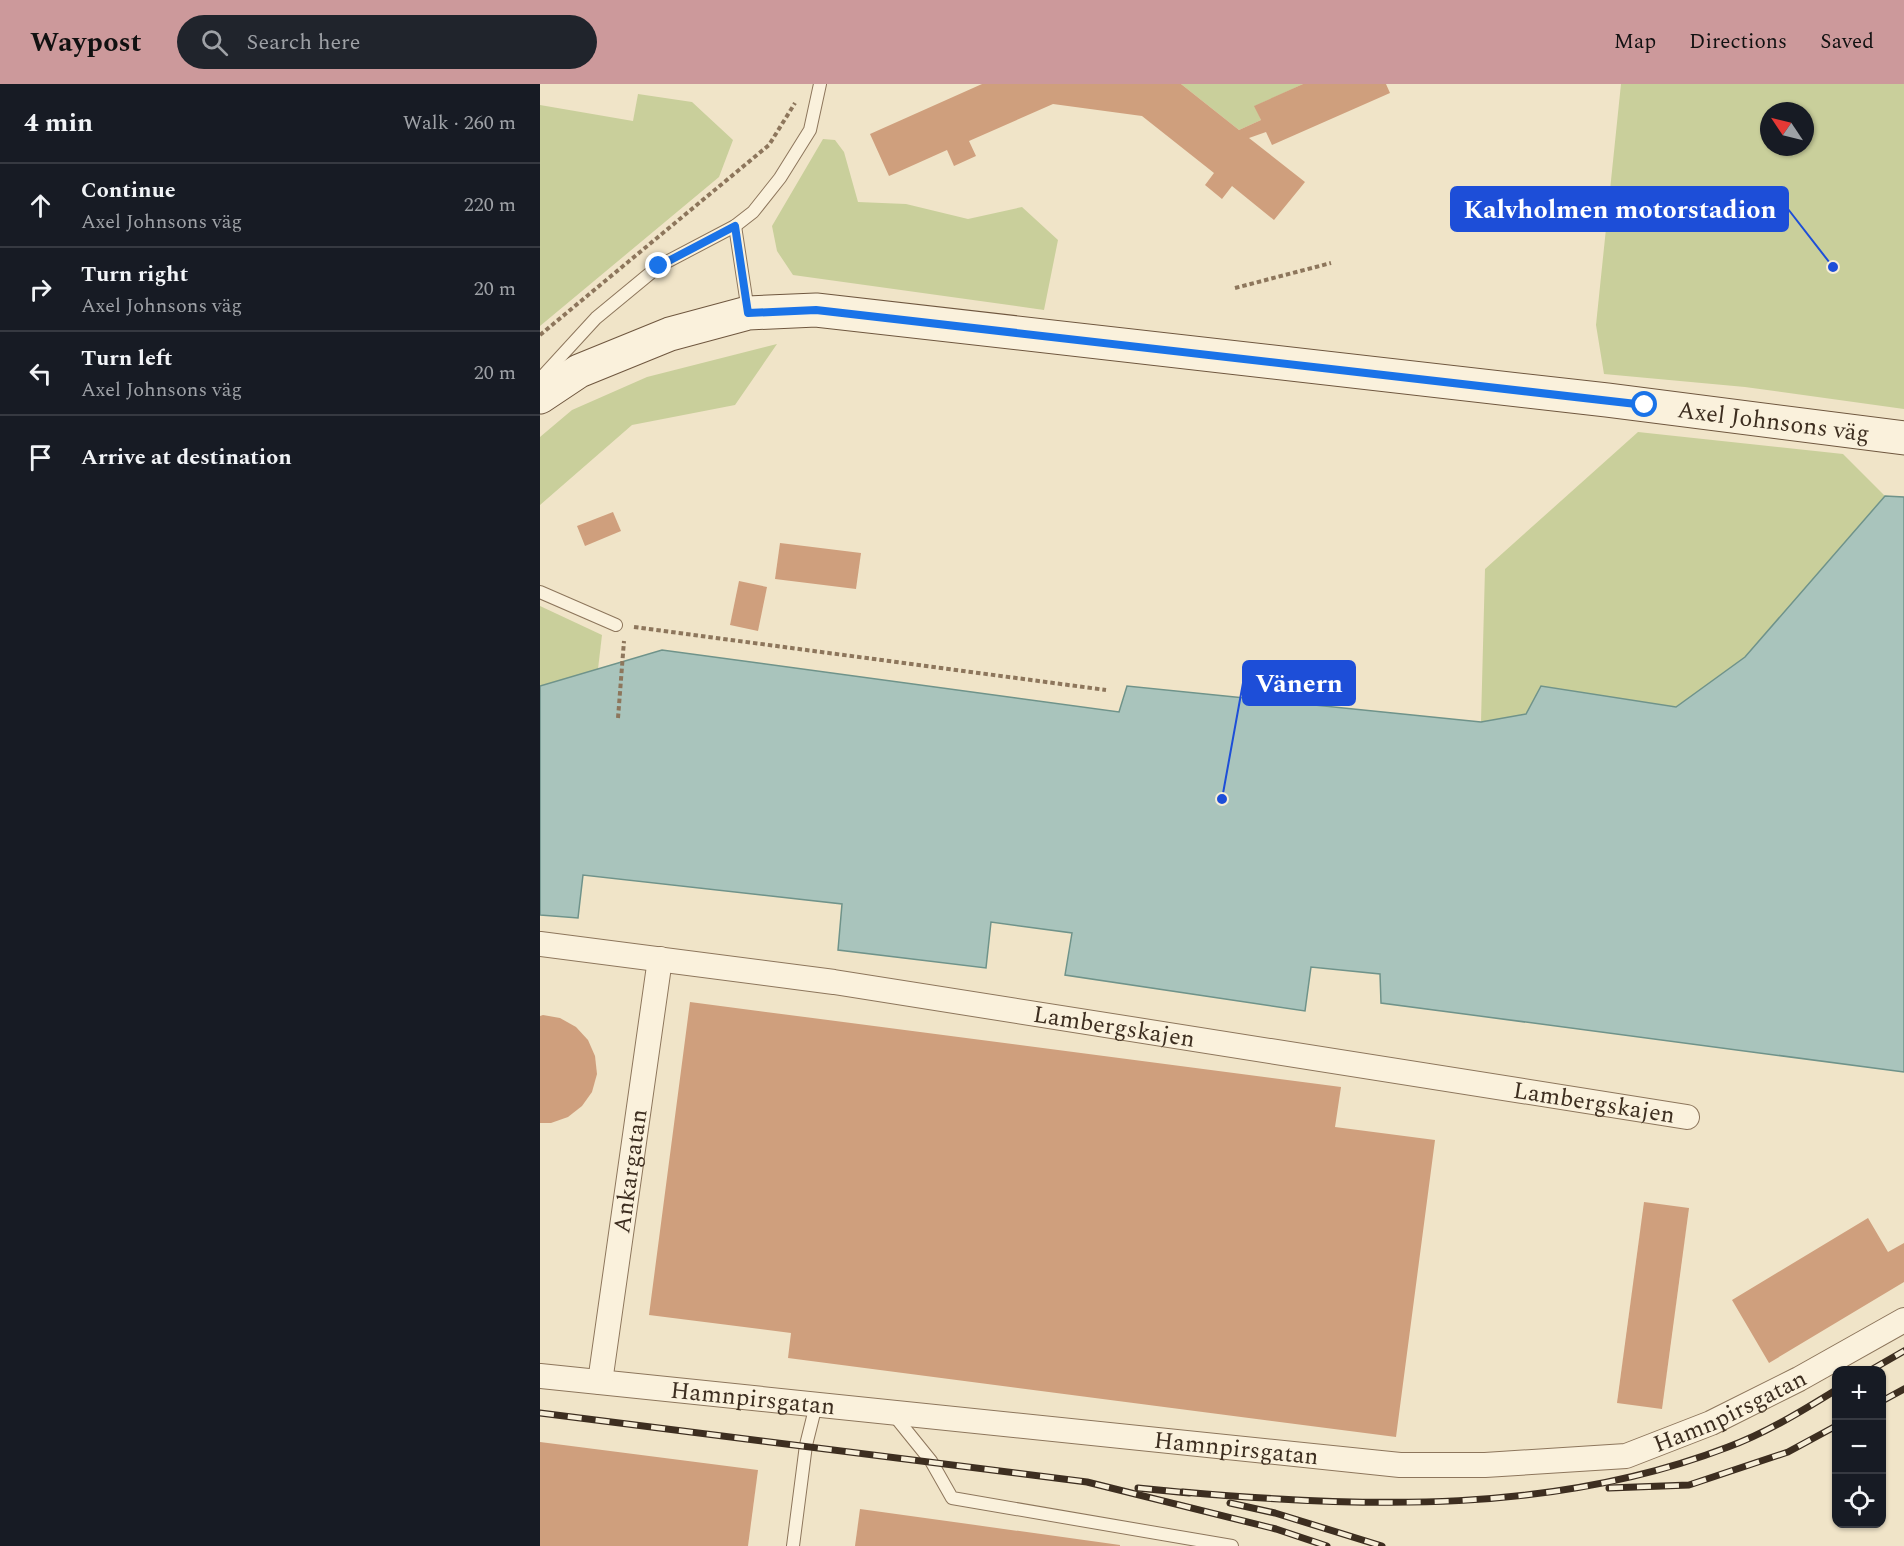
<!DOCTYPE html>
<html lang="en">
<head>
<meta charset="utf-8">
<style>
	body { margin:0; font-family:Spectral,serif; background:#20242c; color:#f1f3f6 }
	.controls { position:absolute; right:18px; bottom:18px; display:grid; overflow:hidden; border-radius:12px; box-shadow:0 2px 4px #0004 }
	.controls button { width:54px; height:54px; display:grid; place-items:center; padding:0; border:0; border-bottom:2px solid #363941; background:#171b24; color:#f1f3f6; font:30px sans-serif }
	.compass { position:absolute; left:1220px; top:18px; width:54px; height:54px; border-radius:50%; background:#171b24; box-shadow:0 2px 4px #0004; rotate:305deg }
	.stop { position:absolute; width:18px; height:18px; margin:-14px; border:4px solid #1a73e8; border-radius:50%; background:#fff }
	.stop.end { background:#1a73e8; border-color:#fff; box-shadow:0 2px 6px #0008 }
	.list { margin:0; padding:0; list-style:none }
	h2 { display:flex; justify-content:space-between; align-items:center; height:78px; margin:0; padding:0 24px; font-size:26px }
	h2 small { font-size:20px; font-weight:400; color:#9ea1a6 }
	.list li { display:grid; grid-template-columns:39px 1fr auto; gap:18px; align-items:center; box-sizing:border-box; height:84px; padding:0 24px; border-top:2px solid #363941 }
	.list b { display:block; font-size:22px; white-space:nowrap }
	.list p { margin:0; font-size:20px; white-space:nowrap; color:#9ea1a6 }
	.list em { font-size:20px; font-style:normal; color:#9ea1a6 }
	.icon { flex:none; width:33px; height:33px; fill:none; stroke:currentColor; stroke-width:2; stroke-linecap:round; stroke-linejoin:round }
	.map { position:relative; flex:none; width:1364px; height:1462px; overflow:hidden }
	header { display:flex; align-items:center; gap:36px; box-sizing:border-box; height:84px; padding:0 30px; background:#cc999b; color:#111 }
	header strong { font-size:28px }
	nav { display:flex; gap:33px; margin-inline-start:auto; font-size:21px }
	.search { width:420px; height:54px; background:#20242c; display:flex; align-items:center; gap:15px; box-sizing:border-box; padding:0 21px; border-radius:33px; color:#9ea1a6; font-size:22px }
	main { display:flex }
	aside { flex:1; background:#171b24 }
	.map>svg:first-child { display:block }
	.green { fill:#c9cf9b; fill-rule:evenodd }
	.water { fill:#a9c4bc; stroke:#6f938a; stroke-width:1.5 }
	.building { fill:#cf9f7d }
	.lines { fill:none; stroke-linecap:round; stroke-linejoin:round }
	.lane-casing { stroke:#8d765c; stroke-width:14 }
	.street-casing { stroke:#8d765c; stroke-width:26 }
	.secondary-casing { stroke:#6f573f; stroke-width:35 }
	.path { stroke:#8d765c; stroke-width:4; stroke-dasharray:4.5 3; stroke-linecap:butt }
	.lane { stroke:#faf1dc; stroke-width:12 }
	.street { stroke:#faf1dc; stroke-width:24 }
	.secondary { stroke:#faf1dc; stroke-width:33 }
	.rail-casing { stroke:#3d2e20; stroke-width:7 }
	.rail { stroke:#f7eed8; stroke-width:4.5; stroke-dasharray:14; stroke-linecap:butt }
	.route { stroke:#1a73e8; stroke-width:8 }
	.labels { text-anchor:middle; stroke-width:4.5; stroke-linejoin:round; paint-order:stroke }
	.street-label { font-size:24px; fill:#3d2e20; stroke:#f7eed8 }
	.leader { fill:none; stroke:#1d4ed8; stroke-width:2 }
	.callout-dot { fill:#1d4ed8; stroke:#f7eed8; stroke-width:2 }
	.callout { fill:#1d4ed8; stroke:#1d4ed8; stroke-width:2 }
	.callout-label { font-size:26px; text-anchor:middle; font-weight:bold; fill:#fff }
</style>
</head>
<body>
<header>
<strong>Waypost</strong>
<div class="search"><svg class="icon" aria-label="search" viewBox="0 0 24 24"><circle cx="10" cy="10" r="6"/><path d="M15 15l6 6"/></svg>Search here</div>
<nav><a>Map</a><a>Directions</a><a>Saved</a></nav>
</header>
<main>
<aside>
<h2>4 min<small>Walk · 260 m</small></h2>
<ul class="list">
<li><svg class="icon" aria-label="ahead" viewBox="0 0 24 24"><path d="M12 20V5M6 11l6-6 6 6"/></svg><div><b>Continue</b><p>Axel Johnsons väg</p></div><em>220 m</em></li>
<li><svg class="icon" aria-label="right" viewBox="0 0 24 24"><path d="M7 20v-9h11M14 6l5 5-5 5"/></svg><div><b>Turn right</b><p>Axel Johnsons väg</p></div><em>20 m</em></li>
<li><svg class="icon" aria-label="left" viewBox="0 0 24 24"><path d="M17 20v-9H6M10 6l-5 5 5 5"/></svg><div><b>Turn left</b><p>Axel Johnsons väg</p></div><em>20 m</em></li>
<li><svg class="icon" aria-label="arrive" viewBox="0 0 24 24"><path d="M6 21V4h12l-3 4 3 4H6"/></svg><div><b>Arrive at destination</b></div></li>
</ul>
</aside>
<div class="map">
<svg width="1364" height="1462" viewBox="0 0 1364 1462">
	<rect width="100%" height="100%" fill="#f0e4c8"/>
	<g class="green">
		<path d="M641,0H763L715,22L721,36L699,46Z"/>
		<path d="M1081,0H1364V325L1205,303L1064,290L1056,241ZM1229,27H1265V63H1229Z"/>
		<path d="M98,10L152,18L193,56L179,93L0,242V21L93,37Z"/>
		<path d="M283,55L295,56L304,68L318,118L366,120L428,135L482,123L518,156L504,226L253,191L237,167L232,142Z"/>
		<path d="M237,260L195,321L92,341L0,421V353L32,326L107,293Z"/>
		<path d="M1098,348L1303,370L1345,412L1205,573L1136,623L1001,602L986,630L941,638L945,485Z"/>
		<path d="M0,522L62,551L58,585L0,602Z"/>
	</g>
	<path class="water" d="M1345,412L1364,413V988L841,919L840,890L771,883L765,927L525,891L532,849L451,838L446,884L298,866L302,820L43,791L38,834L0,831V602L122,566L579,628L587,602L941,638L986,630L1001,602L1136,623L1205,573Z"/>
	<g class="building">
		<path d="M442,0H641L699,46L721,36L714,22L763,0H846L850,9L732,61L726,48L709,54L765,98L734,136L692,102L682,115L665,101L674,89L602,32L513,20L429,57L436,72L414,82L407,66L349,92L330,50Z"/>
		<path d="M73,428L81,447L45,462L37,442Z"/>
		<path d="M240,459L321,469L316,505L235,495Z"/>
		<path d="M199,497L227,503L218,547L190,541Z"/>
		<path d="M150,918L801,1003L795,1043L895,1056L856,1353L248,1274L251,1249L109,1231Z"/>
		<path d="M3,931L20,934L36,943L48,956L55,972L57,990L52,1008L42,1022L28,1033L11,1039H0V932Z"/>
		<path d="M1104,1118L1149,1124L1122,1325L1077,1319Z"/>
		<path d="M1328,1134L1348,1168L1364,1159V1198L1229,1279L1192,1216Z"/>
		<path d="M0,1358L218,1386L208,1462H0Z"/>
		<path d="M320,1425L580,1461V1462H315Z"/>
	</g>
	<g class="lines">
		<defs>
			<g id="lane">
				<path d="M195,142L208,227"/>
				<path d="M0,295L56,234L119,182L195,142L213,128L240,94L270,46L280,0"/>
				<path d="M0,508L76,541"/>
				<path d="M353,1330L391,1377L412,1414L692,1462"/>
				<path d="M253,1462L266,1361L276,1321"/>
			</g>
			<g id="street">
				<path id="s1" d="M0,860L294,898L1147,1033"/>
				<path id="s2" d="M0,1292L860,1381H945L1086,1372L1171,1339L1259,1295L1364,1236"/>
				<path id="s3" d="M60,1298L120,875"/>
			</g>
			<g id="secondary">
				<path id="s4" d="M0,313L39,287L130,250L208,229L276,226L1067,316L1364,354"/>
			</g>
		</defs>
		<use href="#lane" class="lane-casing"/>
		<use href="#street" class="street-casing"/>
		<use href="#secondary" class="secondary-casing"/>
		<g class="path">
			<path d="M695,204L791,179"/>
			<path d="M0,251L229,61L255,19"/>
			<path d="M94,543L566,606"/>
			<path d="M78,634L84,557"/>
		</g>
		<use href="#lane" class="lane"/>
		<use href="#street" class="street"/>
		<use href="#secondary" class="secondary"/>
		<defs>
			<g id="rail">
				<path d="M1331,1286L1364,1267"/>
				<path d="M1342,1317L1364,1305"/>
				<path d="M0,1329L547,1398L736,1445L787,1462"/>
				<path d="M598,1404L649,1409"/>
				<path d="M1069,1404L1149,1401L1248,1368L1296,1342"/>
				<path d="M643,1408C826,1424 1014,1430 1188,1363C1226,1349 1262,1327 1296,1306"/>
				<path d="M690,1419L735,1429L842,1462"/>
			</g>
		</defs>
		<use href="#rail" class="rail-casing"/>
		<use href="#rail" class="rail"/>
	</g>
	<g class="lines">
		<path class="route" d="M119,182L195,142L208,229L276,226L1105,321"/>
	</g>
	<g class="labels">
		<g class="street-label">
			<text dy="8" stroke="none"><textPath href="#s4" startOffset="1258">Axel Johnsons väg</textPath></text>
			<text dy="8" stroke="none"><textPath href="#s1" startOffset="580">Lambergskajen</textPath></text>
			<text dy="8" stroke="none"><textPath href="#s1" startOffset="1066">Lambergskajen</textPath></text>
			<text dy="8" stroke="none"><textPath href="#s3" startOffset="213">Ankargatan</textPath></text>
			<text dy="8" stroke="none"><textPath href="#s2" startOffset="214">Hamnpirsgatan</textPath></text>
			<text dy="8" stroke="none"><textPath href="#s2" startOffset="1204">Hamnpirsgatan</textPath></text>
			<text dy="8" stroke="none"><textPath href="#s2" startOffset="700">Hamnpirsgatan</textPath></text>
		</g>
	</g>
	<path class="leader" d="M1293 183L1248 125M682 715L703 599"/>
	<g class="callout-dot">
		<circle cx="1293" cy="183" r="6"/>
		<circle cx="682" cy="715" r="6"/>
	</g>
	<g class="callout">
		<rect x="911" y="103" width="337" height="44" rx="6"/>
		<rect x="703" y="577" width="112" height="44" rx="6"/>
	</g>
	<g class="callout-label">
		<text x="1080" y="134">Kalvholmen motorstadion</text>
		<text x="759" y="608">Vänern</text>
	</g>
</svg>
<div class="controls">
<button>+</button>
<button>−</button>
<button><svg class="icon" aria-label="locate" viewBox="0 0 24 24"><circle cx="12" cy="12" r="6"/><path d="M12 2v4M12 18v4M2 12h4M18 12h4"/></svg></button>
</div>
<svg class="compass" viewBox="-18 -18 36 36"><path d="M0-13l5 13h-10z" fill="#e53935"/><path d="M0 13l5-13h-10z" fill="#9ea1a6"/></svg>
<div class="stop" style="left:1105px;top:321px"></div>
<div class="stop end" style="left:119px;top:182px"></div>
</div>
</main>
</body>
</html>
